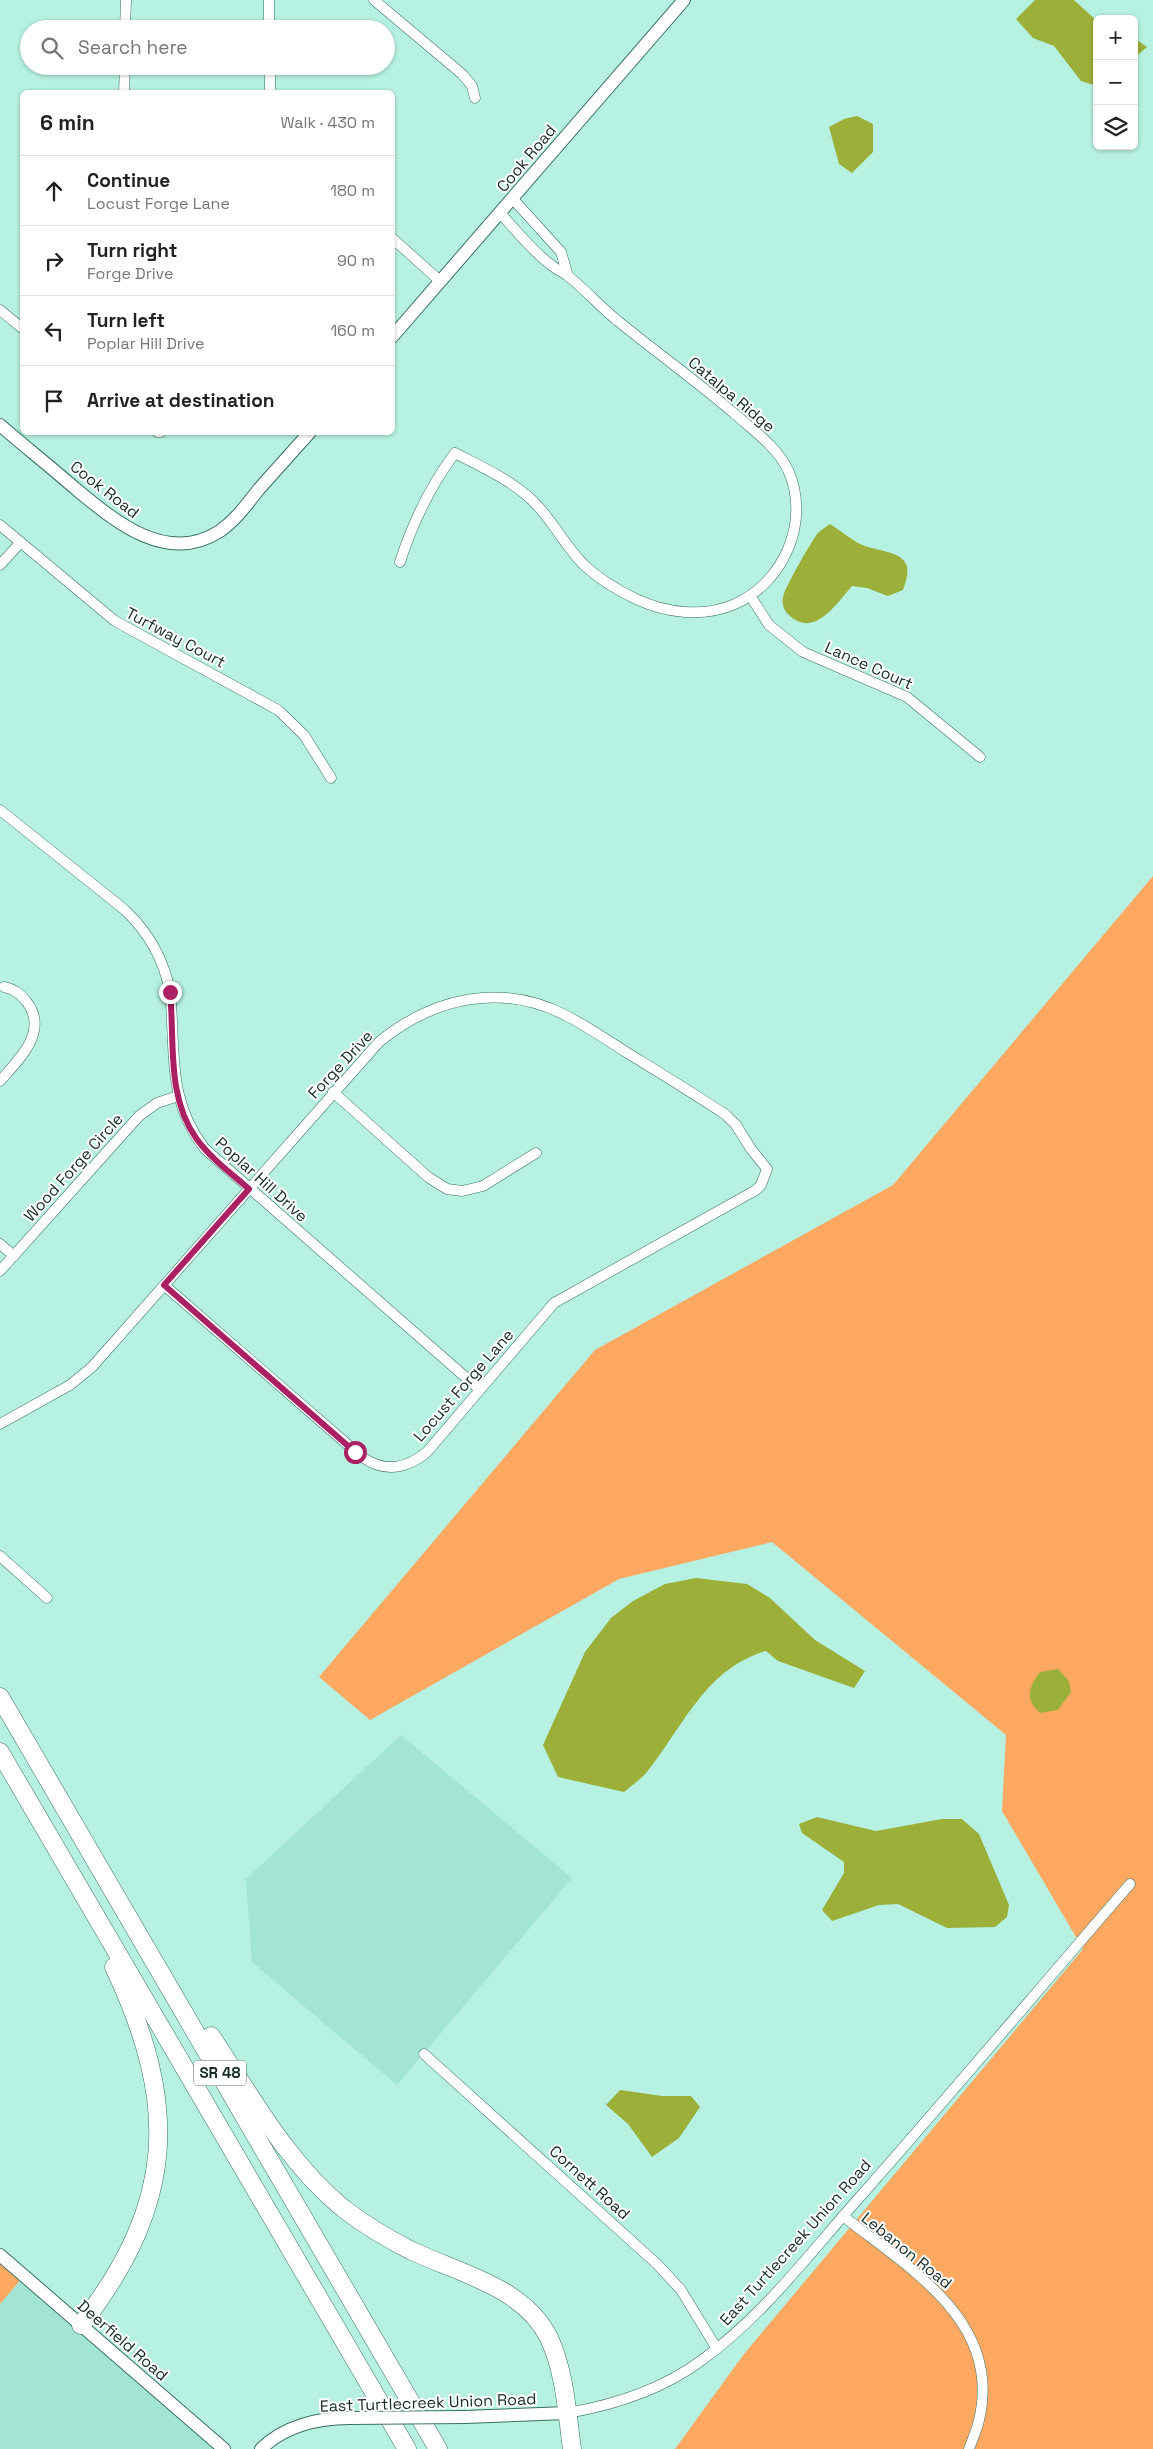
<!DOCTYPE html>
<html lang="en">
<head>
<meta charset="utf-8">
<style>
	body { margin:0; font-family:"Space Grotesk",sans-serif; background:#f2f2f2; color:#222 }
	.controls { position:absolute; right:15px; top:15px; display:grid; overflow:hidden; border-radius:8px; box-shadow:0 1px 4px #0004 }
	.controls button { width:45px; height:45px; display:grid; place-items:center; padding:0; border:0; border-bottom:1px solid #e0e0e0; background:#fff; color:#222; font:25px sans-serif }
	.stop { position:absolute; width:15px; height:15px; margin:-11px; border:4px solid #ab2062; border-radius:50%; background:#fff }
	.stop.end { background:#ab2062; border-color:#fff; box-shadow:0 1px 5px #0008 }
	.list { margin:0; padding:0; list-style:none }
	h2 { display:flex; justify-content:space-between; align-items:center; height:65px; margin:0; padding:0 20px; font-size:21px }
	h2 small { font-size:16px; font-weight:400; color:#767676 }
	.list li { display:grid; grid-template-columns:32px 1fr auto; gap:15px; align-items:center; box-sizing:border-box; height:70px; padding:0 20px; border-top:1px solid #e0e0e0 }
	.list b { display:block; font-size:19px; white-space:nowrap }
	.list p { margin:0; font-size:16px; white-space:nowrap; color:#767676 }
	.list em { font-size:16px; font-style:normal; color:#767676 }
	.icon { flex:none; width:28px; height:28px; fill:none; stroke:currentColor; stroke-width:2; stroke-linecap:round; stroke-linejoin:round }
	.map { position:relative; flex:none; width:1153px; height:2449px; overflow:hidden }
	.search { position:absolute; background:#fff; box-shadow:0 1px 4px #0004; left:20px; top:20px; width:375px; height:55px; display:flex; align-items:center; gap:12px; box-sizing:border-box; padding:0 18px; border-radius:28px; color:#767676; font-size:19px }
	.panel { position:absolute; background:#fff; box-shadow:0 1px 4px #0004; left:20px; top:90px; width:375px; height:345px; border-radius:8px }
	.map>svg:first-child { display:block }
	.built { fill:#a2e5d5 }
	.green { fill:#fea862 }
	.water { fill:#9caf39 }
	.lines { fill:none; stroke-linecap:round; stroke-linejoin:round }
	.minor-casing { stroke:#397064; stroke-width:11 }
	.tertiary-casing { stroke:#397064; stroke-width:14 }
	.trunk-casing { stroke:#397064; stroke-width:19 }
	.minor { stroke:#fff; stroke-width:10 }
	.tertiary { stroke:#fff; stroke-width:12 }
	.trunk { stroke:#fff; stroke-width:18 }
	.tertiary-bridge-casing { stroke:#397064; stroke-width:14; stroke-linecap:butt }
	.tertiary-bridge { stroke:#fff; stroke-width:12 }
	.route { stroke:#ab2062; stroke-width:6 }
	.labels { text-anchor:middle; stroke-width:4; stroke-linejoin:round; paint-order:stroke }
	.shield { fill:#fff; stroke:#5b6b68; stroke-width:1 }
	.shield-label { font-size:15px; font-weight:bold; fill:#152c27 }
	.street-label { font-size:16px; fill:#152c27; stroke:#fff }
</style>
</head>
<body>
<div class="map">
<svg width="1153" height="2449" viewBox="0 0 1153 2449">
	<rect width="100%" height="100%" fill="#b6f1e2"/>
	<g class="built">
		<path d="M401,1735L572,1878L397,2085L252,1962L246,1879Z"/>
		<path d="M24,2276L223,2449H0V2304Z"/>
	</g>
	<g class="green">
		<path d="M1153,876V2449H675L744,2354L1083,1949L1002,1811L1006,1735L772,1542L619,1579L370,1720L319,1677L595,1350L893,1185Z"/>
		<path d="M0,2255L24,2276L0,2304Z"/>
	</g>
	<g class="water">
		<path d="M1035,0H1074L1097,21V86L1081,81L1054,46L1033,38L1016,19Z"/>
		<path d="M1134,38L1147,47L1134,58Z"/>
		<path d="M857,116L873,124V152L852,173L839,164L829,127L844,119Z"/>
		<path d="M830,524C840,530 850,539 860,544C886,555 920,549 903,590L888,596L867,588L852,586C836,604 814,639 789,615C783,610 781,601 784,594C787,584 811,542 818,533C821,530 826,527 830,524Z"/>
		<path d="M696,1578L747,1584L770,1598L815,1640L865,1671L854,1688L778,1661L766,1651C705,1669 684,1726 647,1772C641,1779 631,1786 624,1792L558,1777L543,1745L585,1652L611,1618L633,1601L665,1584Z"/>
		<path d="M1058,1669L1069,1681L1071,1692L1058,1710L1040,1713C1025,1700 1028,1687 1040,1672Z"/>
		<path d="M817,1817L876,1831L942,1819H962L979,1834L1009,1905L1007,1917L995,1927L947,1928L898,1904L879,1905L832,1921L822,1910L844,1873V1862L802,1833L799,1824Z"/>
		<path d="M620,2090L662,2096H691L700,2107L679,2138L652,2157L628,2124L606,2105Z"/>
	</g>
	<g class="lines">
		<defs>
			<g id="minor">
				<path d="M269,0V29"/>
				<path d="M374,0L462,74L472,86L475,98"/>
				<path d="M125,29L126,0"/>
				<path d="M270,66V92"/>
				<path d="M124,92L125,66"/>
				<path d="M512,198L561,252L568,276"/>
				<path d="M392,238L440,281"/>
				<path d="M0,310L22,328"/>
				<path d="M157,432H161"/>
				<path d="M0,525L115,621L278,710L304,735L331,778"/>
				<path d="M400,562C413,522 430,486 455,453C482,467 513,481 534,502C553,521 565,546 584,565C599,579 617,590 636,599C666,613 703,618 735,604C784,582 811,521 788,470C777,447 754,431 736,415C698,382 657,353 618,321C600,307 586,290 568,276C563,272 555,269 550,264C531,250 516,230 500,213"/>
				<path d="M0,565L20,543"/>
				<path d="M751,597L769,625L803,652L907,697L980,757"/>
				<path d="M0,810L125,910C149,933 164,959 170,992C176,1050 166,1099 205,1149L479,1389"/>
				<path d="M0,1081C19,1059 50,1031 26,1001C19,993 14,989 4,987"/>
				<path d="M333,1092L428,1177L447,1189L462,1191L483,1186L536,1153"/>
				<path d="M0,1244L14,1256"/>
				<path d="M0,1271L139,1116L157,1103L178,1096"/>
				<path d="M0,1424L70,1385L92,1367L379,1042C434,997 502,982 567,1016C588,1027 607,1040 626,1052C660,1073 693,1093 726,1115L736,1125L751,1149L767,1169L761,1185L756,1190L554,1303L427,1452C406,1469 385,1473 362,1457L164,1285"/>
				<path d="M0,1556L47,1598"/>
				<path d="M424,2054L657,2264L681,2290L717,2349"/>
				<path d="M843,2216C908,2268 1003,2321 979,2420C977,2430 972,2440 969,2449"/>
				<path d="M567,2413C615,2405 663,2389 702,2360C763,2316 809,2254 859,2198C950,2095 1039,1989 1130,1884"/>
			</g>
			<g id="tertiary">
				<path d="M392,337L684,0"/>
				<path d="M0,425C23,445 47,464 70,484C111,518 165,567 220,531C236,520 247,504 259,489C276,470 293,451 310,432"/>
				<path d="M0,2255L224,2449"/>
				<path d="M465,2417L567,2413"/>
				<path d="M261,2449C284,2426 318,2418 349,2418"/>
			</g>
			<g id="trunk">
				<path d="M0,1697L438,2449"/>
				<path d="M0,1752L407,2449"/>
				<path d="M211,2036C251,2096 287,2163 344,2209C365,2225 388,2239 412,2251C459,2273 524,2287 549,2338C565,2372 567,2413 572,2449"/>
				<path d="M81,2325C176,2202 179,2105 114,1967"/>
			</g>
		</defs>
		<use href="#minor" class="minor-casing"/>
		<use href="#tertiary" class="tertiary-casing"/>
		<use href="#trunk" class="trunk-casing"/>
		<use href="#minor" class="minor"/>
		<use href="#tertiary" class="tertiary"/>
		<use href="#trunk" class="trunk"/>
		<defs>
			<path id="tertiary-bridge" d="M349,2418L465,2417"/>
		</defs>
		<use href="#tertiary-bridge" class="tertiary-bridge-casing"/>
		<use href="#tertiary-bridge" class="tertiary-bridge"/>
	</g>
	<g class="lines">
		<path class="route" d="M170,992C175,1041 166,1095 196,1138C210,1158 231,1173 249,1189L164,1285L355,1452"/>
	</g>
	<g class="labels">
		<rect class="shield" x="194" y="2060.5" width="52" height="25" rx="4"/>
		<g class="shield-label">
			<text x="220" y="2078">SR 48</text>
		</g>
		<g class="street-label">
			<text transform="translate(526 158) rotate(-50)" y="6">Cook Road</text>
			<text transform="translate(732 394) rotate(40)" y="6">Catalpa Ridge</text>
			<text transform="translate(105 489) rotate(38)" y="6">Cook Road</text>
			<text transform="translate(176 637) rotate(28)" y="6">Turfway Court</text>
			<text transform="translate(869 665) rotate(24)" y="6">Lance Court</text>
			<text transform="translate(340 1064) rotate(-47)" y="6">Forge Drive</text>
			<text transform="translate(73 1167) rotate(-48)" y="6">Wood Forge Circle</text>
			<text transform="translate(262 1179) rotate(42)" y="6">Poplar Hill Drive</text>
			<text transform="translate(463 1385) rotate(-49)" y="6">Locust Forge Lane</text>
			<text transform="translate(590 2182) rotate(42)" y="6">Cornett Road</text>
			<text transform="translate(795 2242) rotate(-48)" y="6">East Turtlecreek Union Road</text>
			<text transform="translate(907 2250) rotate(39)" y="6">Lebanon Road</text>
			<text transform="translate(123 2340) rotate(41)" y="6">Deerfield Road</text>
			<text transform="translate(428 2402) rotate(-2)" y="6">East Turtlecreek Union Road</text>
		</g>
	</g>
</svg>
<div class="controls">
<button>+</button>
<button>−</button>
<button><svg class="icon" aria-label="layers" viewBox="0 0 24 24"><path d="M12 4l9 5-9 5-9-5zM3 14l9 5 9-5"/></svg></button>
</div>
<div class="stop" style="left:355px;top:1452px"></div>
<div class="stop end" style="left:170px;top:992px"></div>
<div class="search"><svg class="icon" aria-label="search" viewBox="0 0 24 24"><circle cx="10" cy="10" r="6"/><path d="M15 15l6 6"/></svg>Search here</div>
<section class="panel">
<h2>6 min<small>Walk · 430 m</small></h2>
<ul class="list">
<li><svg class="icon" aria-label="ahead" viewBox="0 0 24 24"><path d="M12 20V5M6 11l6-6 6 6"/></svg><div><b>Continue</b><p>Locust Forge Lane</p></div><em>180 m</em></li>
<li><svg class="icon" aria-label="right" viewBox="0 0 24 24"><path d="M7 20v-9h11M14 6l5 5-5 5"/></svg><div><b>Turn right</b><p>Forge Drive</p></div><em>90 m</em></li>
<li><svg class="icon" aria-label="left" viewBox="0 0 24 24"><path d="M17 20v-9H6M10 6l-5 5 5 5"/></svg><div><b>Turn left</b><p>Poplar Hill Drive</p></div><em>160 m</em></li>
<li><svg class="icon" aria-label="arrive" viewBox="0 0 24 24"><path d="M6 21V4h12l-3 4 3 4H6"/></svg><div><b>Arrive at destination</b></div></li>
</ul>
</section>
</div>
</body>
</html>
